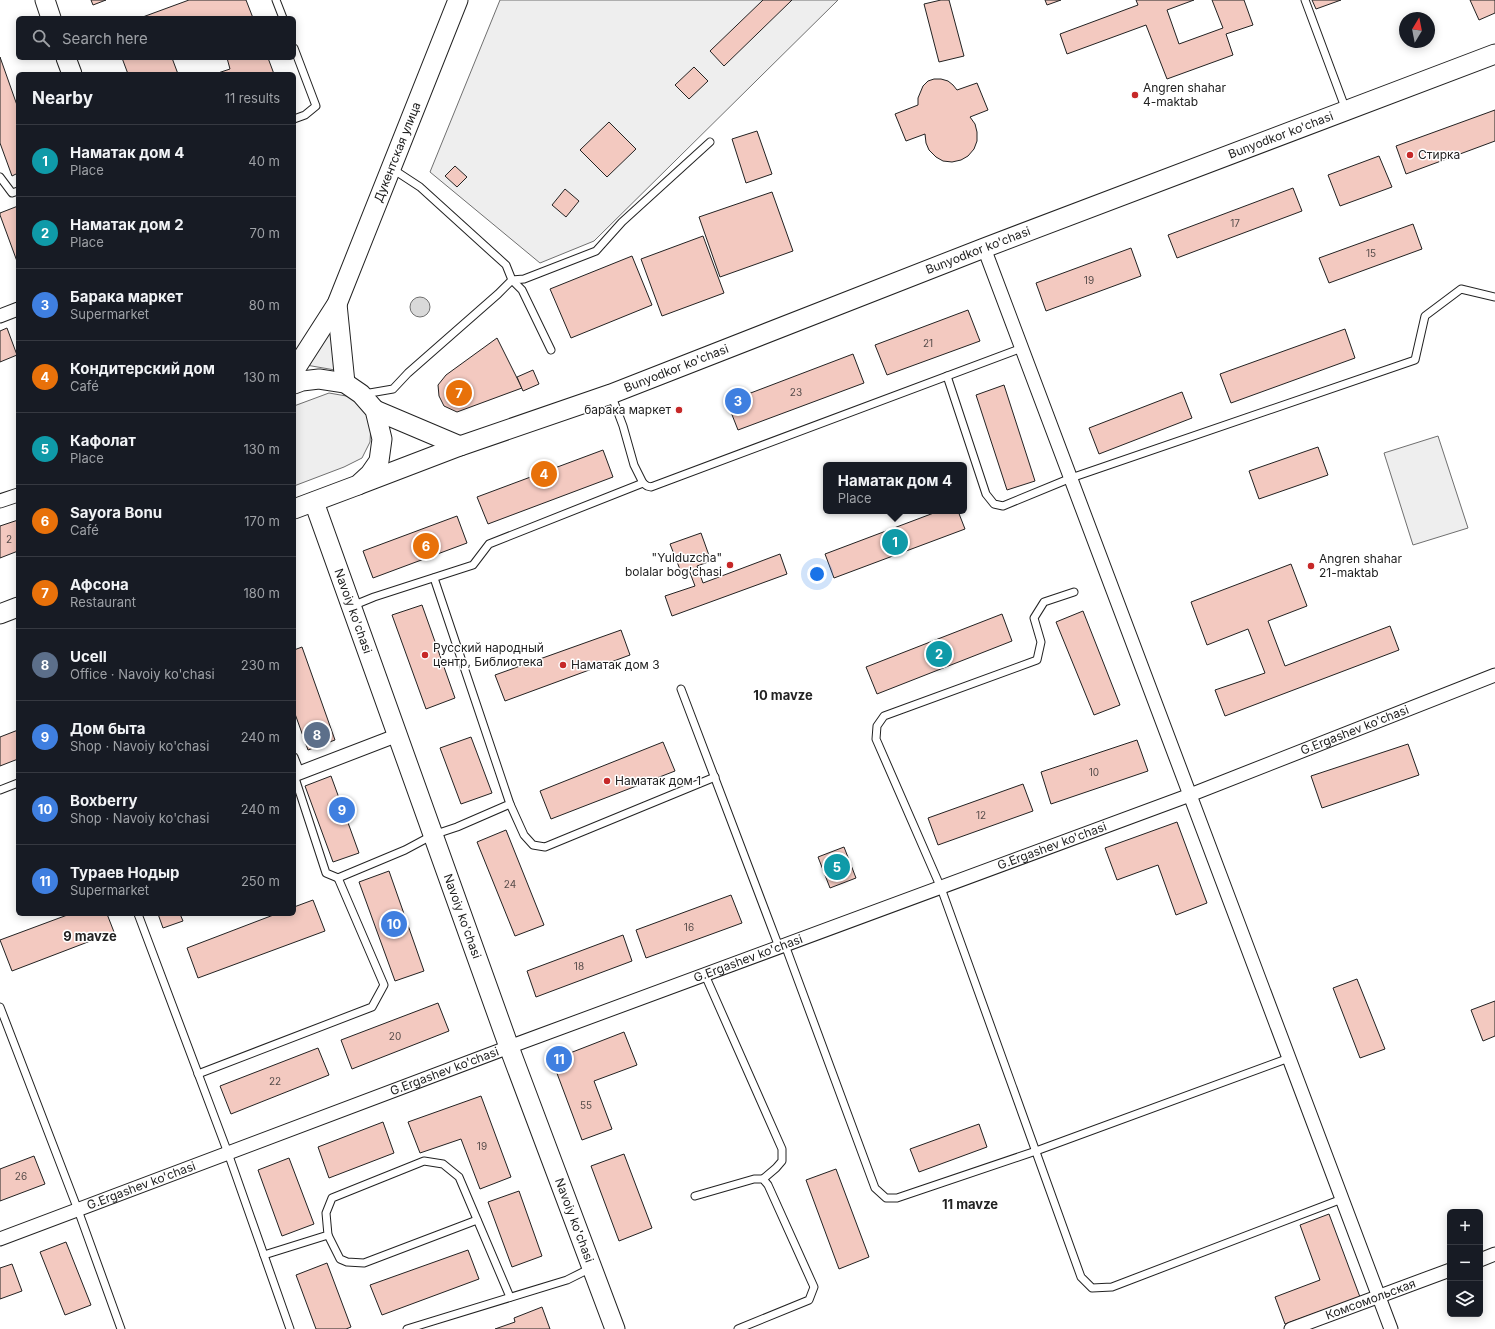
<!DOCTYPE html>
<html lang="en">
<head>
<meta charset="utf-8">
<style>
	body { margin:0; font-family:Inter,sans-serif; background:#20242c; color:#f1f3f6 }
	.controls { position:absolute; right:12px; bottom:12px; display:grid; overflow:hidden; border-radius:6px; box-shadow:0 2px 10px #0003 }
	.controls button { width:36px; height:36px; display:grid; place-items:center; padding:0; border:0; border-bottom:1px solid #363941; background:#171b24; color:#f1f3f6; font:20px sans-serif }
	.compass { position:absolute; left:1399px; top:12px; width:36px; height:36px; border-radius:50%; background:#171b24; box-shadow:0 2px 10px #0003; rotate:10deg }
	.you { position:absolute; left:817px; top:574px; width:14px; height:14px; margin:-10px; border:3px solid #fff; border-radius:50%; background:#1a73e8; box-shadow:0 0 0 6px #1a73e833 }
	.badge { display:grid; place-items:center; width:26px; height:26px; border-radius:50%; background:#2563eb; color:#fff; font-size:13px; font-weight:700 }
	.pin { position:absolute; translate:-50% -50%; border:2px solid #fff; box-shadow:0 1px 4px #0006 }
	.popup { position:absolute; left:823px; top:462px; width:144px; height:52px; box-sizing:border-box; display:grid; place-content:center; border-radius:6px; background:#171b24; filter:drop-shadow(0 1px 3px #0005); font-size:13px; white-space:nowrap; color:#9ea1a6 }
	.popup b { font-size:15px; color:#f1f3f6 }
	.popup::after { content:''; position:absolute; left:50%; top:100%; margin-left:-8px; border:8px solid transparent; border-top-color:#171b24 }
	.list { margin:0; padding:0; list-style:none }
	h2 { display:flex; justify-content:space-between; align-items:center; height:52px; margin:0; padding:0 16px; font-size:17px }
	h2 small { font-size:13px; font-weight:400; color:#9ea1a6 }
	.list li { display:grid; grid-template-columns:26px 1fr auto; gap:12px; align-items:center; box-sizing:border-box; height:72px; padding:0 16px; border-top:1px solid #363941 }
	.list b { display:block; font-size:15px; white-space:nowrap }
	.list p { margin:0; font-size:13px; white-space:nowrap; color:#9ea1a6 }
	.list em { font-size:13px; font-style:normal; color:#9ea1a6 }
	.icon { flex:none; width:22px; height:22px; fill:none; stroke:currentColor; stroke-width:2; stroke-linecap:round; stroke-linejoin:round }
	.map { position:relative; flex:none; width:1495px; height:1329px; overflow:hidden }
	.search { position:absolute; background:#171b24; box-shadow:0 2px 10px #0003; left:16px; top:16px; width:280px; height:44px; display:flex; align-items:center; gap:10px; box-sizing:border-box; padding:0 14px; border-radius:6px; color:#9ea1a6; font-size:15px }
	.panel { position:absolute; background:#171b24; box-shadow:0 2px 10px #0003; left:16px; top:72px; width:280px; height:844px; border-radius:6px }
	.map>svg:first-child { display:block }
	.green { fill:#eee; stroke:#6f6f6f }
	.water { fill:#d9d9d9; stroke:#6f6f6f }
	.building { fill:#f3c9c0; stroke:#222 }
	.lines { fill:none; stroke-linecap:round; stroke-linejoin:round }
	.lane-casing { stroke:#222; stroke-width:9 }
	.street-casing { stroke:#222; stroke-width:15 }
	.secondary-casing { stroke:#222; stroke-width:21 }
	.lane { stroke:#fff; stroke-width:7 }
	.street { stroke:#fff; stroke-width:13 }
	.secondary { stroke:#fff; stroke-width:19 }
	.poi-dot { fill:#c62828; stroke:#fff; stroke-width:1.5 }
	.labels { text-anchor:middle; stroke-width:3; stroke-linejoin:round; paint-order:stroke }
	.number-label { font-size:10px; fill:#564c4a }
	.poi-label { font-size:12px; fill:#222; stroke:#fff; text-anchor:start }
	.street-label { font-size:12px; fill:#222; stroke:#fff }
	.neighbourhood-label { font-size:13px; font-weight:bold; fill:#222; stroke:#fff }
</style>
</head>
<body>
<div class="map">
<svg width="1495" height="1329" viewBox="0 0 1495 1329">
	<rect width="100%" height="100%" fill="#fff"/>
	<g class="green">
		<path d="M500,0H838L594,241L540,263L430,172Z"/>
		<path d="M332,330L335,370L306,365Z"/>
		<path d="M329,393L352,397L366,410L371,424L370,442L362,458L344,467L294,486V406Z"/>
		<path d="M1438,436L1468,528L1413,545L1384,453Z"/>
	</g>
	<circle class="water" cx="420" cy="307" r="10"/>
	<g class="building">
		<path d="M91,0H106L93,5Z"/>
		<path d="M189,0H246L253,18H140Z"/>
		<path d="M763,0H792L724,66L710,51Z"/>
		<path d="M941,0H949L964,56L939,62L924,4Z"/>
		<path d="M1045,0H1061L1047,5Z"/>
		<path d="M1136,0H1194L1167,10L1179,44L1223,28L1212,0H1244L1253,25L1226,34L1233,55L1167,79L1146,25L1067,54L1060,34L1138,5Z"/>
		<path d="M1312,0H1341L1316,9Z"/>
		<path d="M1470,0H1495V13L1479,20Z"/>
		<path d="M0,57L18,108V173L12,176L0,143Z"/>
		<path d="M122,58H172L178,74H128Z"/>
		<path d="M227,58H268L274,74H215L230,69Z"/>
		<path d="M694,67L708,81L689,99L675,85Z"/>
		<path d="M934,79H941L948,81L953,85L957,90L977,83L988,110L970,117L975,124L977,132V141L974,149L968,156L961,160L952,162L943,161L936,157L929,150L926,143L925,134L906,141L895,114L918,105V98L923,86L928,81Z"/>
		<path d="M1495,110V141L1406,174L1396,146Z"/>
		<path d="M609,122L636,149L607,177L580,150Z"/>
		<path d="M757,131L772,174L746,183L732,139Z"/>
		<path d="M1379,156L1392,187L1340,206L1328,175Z"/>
		<path d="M455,166L467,177L457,187L445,176Z"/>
		<path d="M1293,188L1302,211L1177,258L1168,235Z"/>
		<path d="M565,189L579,201L566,217L552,205Z"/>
		<path d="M772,192L793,251L720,277L699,217Z"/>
		<path d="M18,206V264L0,215V213Z"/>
		<path d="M1413,224L1422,249L1329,283L1319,258Z"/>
		<path d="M703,236L724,293L662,316L641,259Z"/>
		<path d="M1131,248L1141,276L1046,311L1036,283Z"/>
		<path d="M632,256L652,305L571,338L550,289Z"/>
		<path d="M968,310L980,341L887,375L875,345Z"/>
		<path d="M7,328L17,355L0,362V331Z"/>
		<path d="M1345,329L1355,358L1231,403L1220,374Z"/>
		<path d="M497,338L522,388L457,412L444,406L439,396L438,385L446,375Z"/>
		<path d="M853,354L864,383L738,430L727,402Z"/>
		<path d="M533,370L539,384L523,391L517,377Z"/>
		<path d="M1004,385L1035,481L1007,490L976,395Z"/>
		<path d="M1182,392L1192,418L1099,454L1089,428Z"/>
		<path d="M1318,447L1328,475L1259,499L1249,471Z"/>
		<path d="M603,450L613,477L488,524L477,497Z"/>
		<path d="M939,511H958L965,529L834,578L825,554Z"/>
		<path d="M457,516L467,543L373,578L363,551Z"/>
		<path d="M18,520V551L0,558V526Z"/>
		<path d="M701,533L711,561L697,566L703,583L780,554L787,574L672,616L665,596L695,586L689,570L681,572L670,544Z"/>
		<path d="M1291,564L1307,606L1268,621L1285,666L1390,626L1399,650L1225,716L1215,690L1265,673L1248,629L1207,645L1191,602Z"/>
		<path d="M422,605L455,698L426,709L392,615Z"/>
		<path d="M1083,611L1120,705L1094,715L1056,622Z"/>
		<path d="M1002,614L1012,641L877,694L866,667Z"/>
		<path d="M621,630L630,655L505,701L495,675Z"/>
		<path d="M302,647L335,740L308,750L294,711V650Z"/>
		<path d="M18,730V759L0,766V737Z"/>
		<path d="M471,737L492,793L461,804L440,748Z"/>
		<path d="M1137,740L1148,771L1051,804L1041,772Z"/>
		<path d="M663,742L675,771L551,819L540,791Z"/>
		<path d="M1408,744L1419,775L1322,808L1311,776Z"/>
		<path d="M331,776L359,853L333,862L305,786Z"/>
		<path d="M1023,784L1033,811L938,845L928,818Z"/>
		<path d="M1177,822L1207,903L1176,915L1158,865L1117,880L1105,848Z"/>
		<path d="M506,830L544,925L515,936L477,842Z"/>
		<path d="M844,847L856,878L830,888L818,857Z"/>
		<path d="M389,871L424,971L395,981L359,882Z"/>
		<path d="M731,895L742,923L646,958L636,930Z"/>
		<path d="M313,900L325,931L198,978L187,948L276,914H294V907Z"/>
		<path d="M70,914H107L114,932L12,971L0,940Z"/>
		<path d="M158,914H180L183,921L163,928Z"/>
		<path d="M623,935L632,961L536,997L527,971Z"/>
		<path d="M1357,979L1385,1049L1360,1058L1333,988Z"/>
		<path d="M1495,1001V1036L1483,1041L1471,1010Z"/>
		<path d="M438,1003L449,1031L352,1069L341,1040Z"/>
		<path d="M624,1032L637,1065L594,1081L612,1129L582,1140L552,1060Z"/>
		<path d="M318,1048L329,1075L231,1114L220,1086Z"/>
		<path d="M481,1096L511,1177L480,1189L461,1139L420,1153L408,1122Z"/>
		<path d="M383,1122L394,1153L329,1178L318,1147Z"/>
		<path d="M979,1124L987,1147L919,1172L910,1149Z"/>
		<path d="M624,1154L652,1228L619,1241L591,1166Z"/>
		<path d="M34,1156L45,1184L0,1201V1169Z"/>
		<path d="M289,1158L314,1224L282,1236L258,1170Z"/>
		<path d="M836,1169L869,1257L839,1269L806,1180Z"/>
		<path d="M519,1191L542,1256L512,1267L488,1202Z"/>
		<path d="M1329,1214L1360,1297L1285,1324L1275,1297L1320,1280L1300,1225Z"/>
		<path d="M66,1242L91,1305L65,1315L40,1252Z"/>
		<path d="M468,1250L479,1279L382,1315L370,1285Z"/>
		<path d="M327,1263L351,1327L346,1329H316L296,1275Z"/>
		<path d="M12,1264L22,1291L0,1299V1268Z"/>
		<path d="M542,1307L550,1329H495L515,1322L514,1318Z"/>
	</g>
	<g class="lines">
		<defs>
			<g id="lane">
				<path d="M276,0L283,18"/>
				<path d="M1305,0L1346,110"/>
				<path d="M294,48L316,106L305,115L294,119"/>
				<path d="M0,177L12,193L18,191"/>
				<path d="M551,350L522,290L512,280L524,279L596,251L622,222L710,142"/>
				<path d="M947,376L986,494L994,504L1003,506L1071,478L1415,360L1425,316L1461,289L1495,297"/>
				<path d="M364,394L393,389L408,373L498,294L512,280L506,265L420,187L391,168"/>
				<path d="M611,394L623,426L634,465L643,483L647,486L651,487L1022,348"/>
				<path d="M1074,592L1044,602L1034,618L1041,642L1037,660L884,716L877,726L876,739L941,888L1081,1277L1092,1288L1112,1287L1342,1199"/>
				<path d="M352,606L374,597L473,565L489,544L643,483"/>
				<path d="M681,689L779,947"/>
				<path d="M294,757L300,772"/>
				<path d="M294,775L326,873L338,878L405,850L433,835L457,827L510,804L434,578"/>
				<path d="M0,790L18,783"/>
				<path d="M510,804L524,835L533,845L545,847L715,777"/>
				<path d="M138,914L228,1153L290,1329"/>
				<path d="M785,945L875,1188L886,1198H897L1036,1151L1289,1058"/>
				<path d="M705,975L782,1149V1161L776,1168L763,1179"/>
				<path d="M0,1007L78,1210L121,1329"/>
				<path d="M198,1074L372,1007L384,985L338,878"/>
				<path d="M695,1196L754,1179H763L768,1185L814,1287L809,1300L738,1329"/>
				<path d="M328,1235L340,1259L347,1262L364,1263L477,1220"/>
				<path d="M264,1255L328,1235L326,1213L332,1198L424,1161L443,1164L459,1177L510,1297"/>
				<path d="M407,1329L567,1280L591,1268"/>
			</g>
			<g id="street">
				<path d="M984,248L1391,1329"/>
				<path d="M0,316L18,309"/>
				<path d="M0,501L18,495"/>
				<path d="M294,775L398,735"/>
				<path id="s1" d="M0,1239L509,1047L1190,795L1495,675"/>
				<path d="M1480,1260L1495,1254"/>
				<path id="s2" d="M1291,1329L1450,1270"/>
			</g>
			<g id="secondary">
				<path d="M45,0L51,18"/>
				<path d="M66,58L72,74"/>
				<path d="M337,304L345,383"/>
				<path id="s3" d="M294,371L337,304L458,0"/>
				<path d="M294,384L302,381L319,379L345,383L361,394L375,410L382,439L379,461L370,474L358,485L294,509"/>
				<path d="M375,410L460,446"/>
				<path id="s4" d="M358,485L460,446L611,394L984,248L1495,54"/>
				<path id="s5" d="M314,502L509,1047L615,1329"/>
				<path d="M0,614L18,607"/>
			</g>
		</defs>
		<use href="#lane" class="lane-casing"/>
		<use href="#street" class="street-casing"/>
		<use href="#secondary" class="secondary-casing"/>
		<use href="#lane" class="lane"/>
		<use href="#street" class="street"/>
		<use href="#secondary" class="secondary"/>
	</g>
	<g class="poi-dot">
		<circle cx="1135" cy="95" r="4"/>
		<circle cx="1410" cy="155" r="4"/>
		<circle cx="679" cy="410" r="4"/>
		<circle cx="730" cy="565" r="4"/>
		<circle cx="1311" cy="566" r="4"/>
		<circle cx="425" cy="655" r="4"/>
		<circle cx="563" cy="665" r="4"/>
		<circle cx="607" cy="781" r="4"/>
	</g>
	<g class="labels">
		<g class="number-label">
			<text x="1235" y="227">17</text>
			<text x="1371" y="257">15</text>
			<text x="1089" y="284">19</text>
			<text x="928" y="347">21</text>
			<text x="796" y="396">23</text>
			<text x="9" y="543">2</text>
			<text x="1094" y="776">10</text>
			<text x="981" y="819">12</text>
			<text x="510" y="888">24</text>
			<text x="689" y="931">16</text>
			<text x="579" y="970">18</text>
			<text x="395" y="1040">20</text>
			<text x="275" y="1085">22</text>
			<text x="586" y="1109">55</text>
			<text x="482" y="1150">19</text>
			<text x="21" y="1180">26</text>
		</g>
		<g class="poi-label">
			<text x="1143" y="92">Angren shahar<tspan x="1143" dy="14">4-maktab</tspan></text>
			<text x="1418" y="159">Стирка</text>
			<text x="671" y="414" text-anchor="end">барака маркет</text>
			<text x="722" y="562" text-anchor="end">"Yulduzcha"<tspan x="722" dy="14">bolalar bog'chasi</tspan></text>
			<text x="1319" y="563">Angren shahar<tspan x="1319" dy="14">21-maktab</tspan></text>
			<text x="433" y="652">Русский народный<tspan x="433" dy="14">центр, Библиотека</tspan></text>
			<text x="571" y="669">Наматак дом 3</text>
			<text x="615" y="785">Наматак дом 1</text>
		</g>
		<g class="street-label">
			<text dy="4" stroke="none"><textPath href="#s4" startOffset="987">Bunyodkor ko'chasi</textPath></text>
			<text dy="4" stroke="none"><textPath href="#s3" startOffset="243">Дукентская улица</textPath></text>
			<text dy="4" stroke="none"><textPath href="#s4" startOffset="663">Bunyodkor ko'chasi</textPath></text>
			<text dy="4" stroke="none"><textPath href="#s4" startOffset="339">Bunyodkor ko'chasi</textPath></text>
			<text dy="4" stroke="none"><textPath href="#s5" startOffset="116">Navoiy ko'chasi</textPath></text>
			<text dy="4" stroke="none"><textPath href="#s1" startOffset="1447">G.Ergashev ko'chasi</textPath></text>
			<text dy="4" stroke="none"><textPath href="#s1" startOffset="1123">G.Ergashev ko'chasi</textPath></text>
			<text dy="4" stroke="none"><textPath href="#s5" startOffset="440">Navoiy ko'chasi</textPath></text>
			<text dy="4" stroke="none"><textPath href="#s1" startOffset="799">G.Ergashev ko'chasi</textPath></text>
			<text dy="4" stroke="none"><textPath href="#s1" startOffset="475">G.Ergashev ko'chasi</textPath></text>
			<text dy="4" stroke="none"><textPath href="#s1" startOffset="151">G.Ergashev ko'chasi</textPath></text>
			<text dy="4" stroke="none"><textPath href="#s5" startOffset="764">Navoiy ko'chasi</textPath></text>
			<text dy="4" stroke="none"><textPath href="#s2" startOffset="85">Комсомольская</textPath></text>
		</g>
		<g class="neighbourhood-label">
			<text x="783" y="700">10 mavze</text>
			<text x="90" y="941">9 mavze</text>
			<text x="970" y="1209">11 mavze</text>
		</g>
	</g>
</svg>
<div class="controls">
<button>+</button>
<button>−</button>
<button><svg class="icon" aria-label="layers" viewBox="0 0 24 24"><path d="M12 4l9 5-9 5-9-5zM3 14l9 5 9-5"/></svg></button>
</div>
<svg class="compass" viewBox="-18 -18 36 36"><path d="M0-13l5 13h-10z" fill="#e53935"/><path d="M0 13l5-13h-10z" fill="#9ea1a6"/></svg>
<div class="you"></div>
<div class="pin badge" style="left:895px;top:542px;background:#0f9aa8">1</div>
<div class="popup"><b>Наматак дом 4</b>Place</div>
<div class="pin badge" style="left:939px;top:654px;background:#0f9aa8">2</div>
<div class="pin badge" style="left:738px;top:401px;background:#3f7fe0">3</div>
<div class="pin badge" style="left:544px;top:474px;background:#e8710a">4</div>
<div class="pin badge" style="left:837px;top:867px;background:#0f9aa8">5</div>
<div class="pin badge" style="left:426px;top:546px;background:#e8710a">6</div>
<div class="pin badge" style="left:459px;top:393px;background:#e8710a">7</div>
<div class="pin badge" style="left:317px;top:735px;background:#5c6f8a">8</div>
<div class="pin badge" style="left:342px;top:810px;background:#3f7fe0">9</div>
<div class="pin badge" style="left:394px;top:924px;background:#3f7fe0">10</div>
<div class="pin badge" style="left:559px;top:1059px;background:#3f7fe0">11</div>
<div class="search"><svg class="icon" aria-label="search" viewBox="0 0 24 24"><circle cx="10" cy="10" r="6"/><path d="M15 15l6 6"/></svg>Search here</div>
<section class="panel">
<h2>Nearby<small>11 results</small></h2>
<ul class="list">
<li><span class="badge" style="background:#0f9aa8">1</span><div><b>Наматак дом 4</b><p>Place</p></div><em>40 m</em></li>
<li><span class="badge" style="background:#0f9aa8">2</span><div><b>Наматак дом 2</b><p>Place</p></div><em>70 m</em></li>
<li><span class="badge" style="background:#3f7fe0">3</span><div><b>Барака маркет</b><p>Supermarket</p></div><em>80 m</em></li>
<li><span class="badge" style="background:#e8710a">4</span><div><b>Кондитерский дом</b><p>Café</p></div><em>130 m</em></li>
<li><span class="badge" style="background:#0f9aa8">5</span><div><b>Кафолат</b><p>Place</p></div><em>130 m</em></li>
<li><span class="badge" style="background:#e8710a">6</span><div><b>Sayora Bonu</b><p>Café</p></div><em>170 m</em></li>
<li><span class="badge" style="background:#e8710a">7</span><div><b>Афсона</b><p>Restaurant</p></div><em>180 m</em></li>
<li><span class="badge" style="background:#5c6f8a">8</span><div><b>Ucell</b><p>Office · Navoiy ko'chasi</p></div><em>230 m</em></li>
<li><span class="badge" style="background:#3f7fe0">9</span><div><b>Дом быта</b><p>Shop · Navoiy ko'chasi</p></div><em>240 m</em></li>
<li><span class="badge" style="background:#3f7fe0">10</span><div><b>Boxberry</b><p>Shop · Navoiy ko'chasi</p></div><em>240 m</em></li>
<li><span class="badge" style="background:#3f7fe0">11</span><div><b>Тураев Нодыр</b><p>Supermarket</p></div><em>250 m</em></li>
</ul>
</section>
</div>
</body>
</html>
